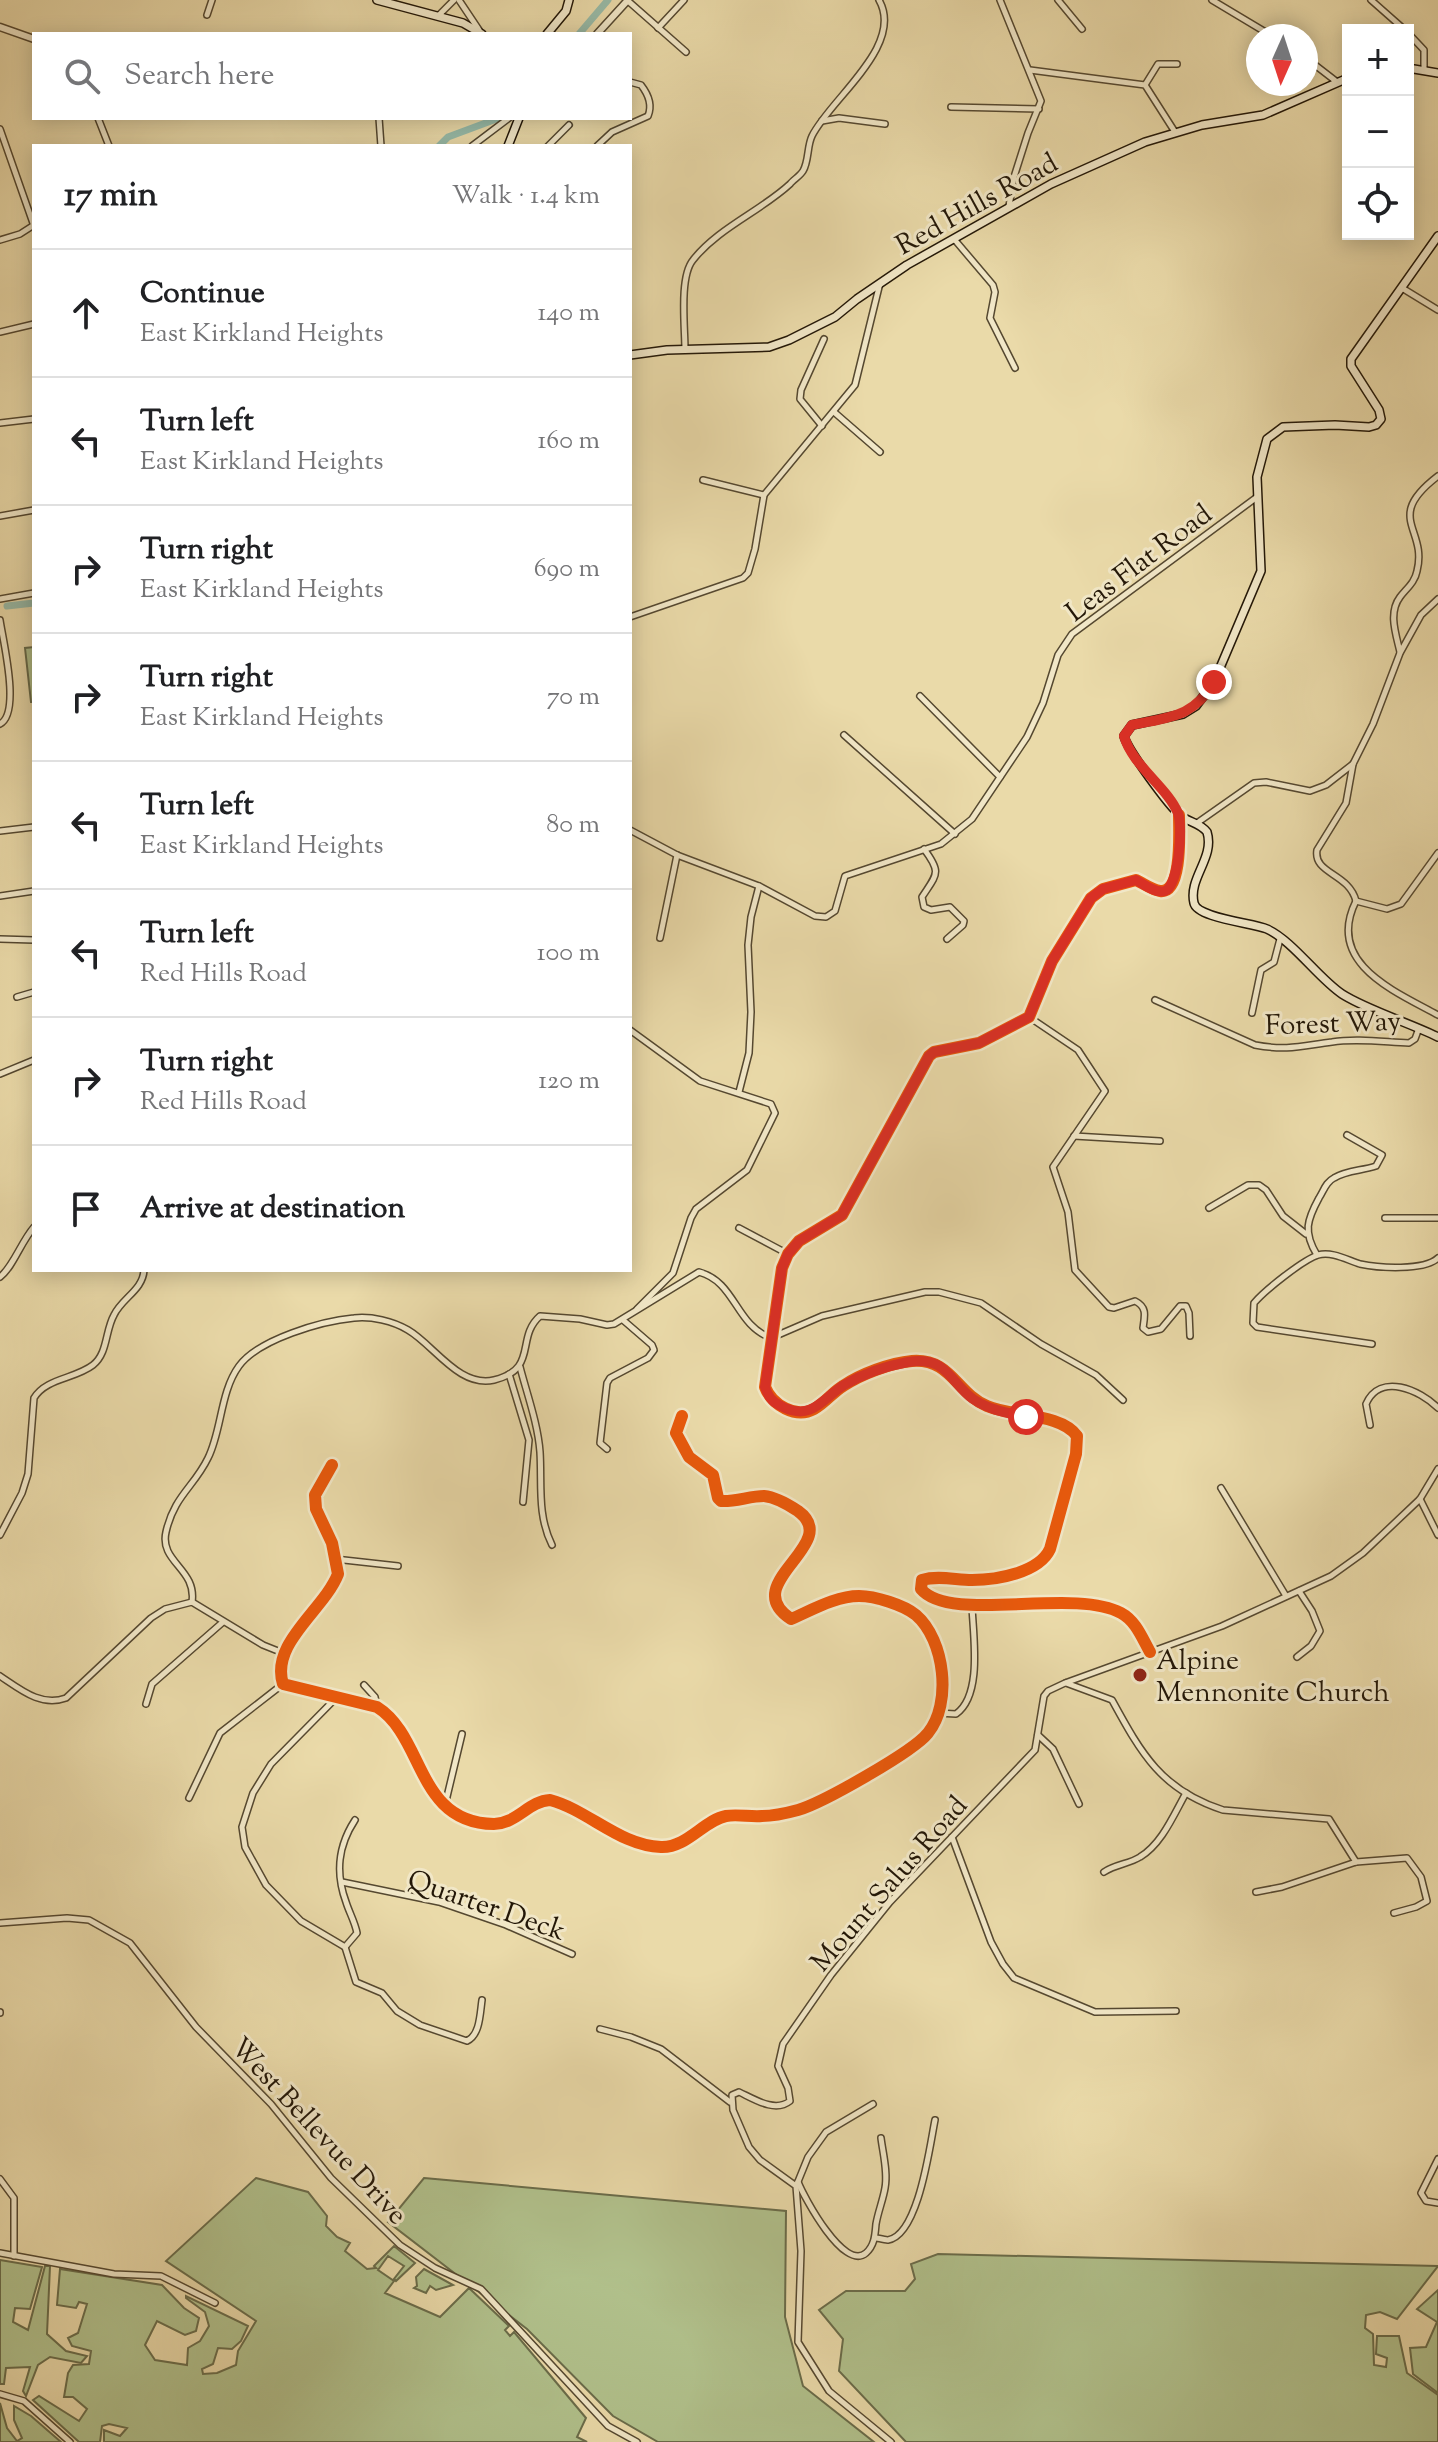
<!DOCTYPE html>
<html lang="en">
<head>
<meta charset="utf-8">
<style>
	body { margin:0; font-family:"Sorts Mill Goudy",serif; background:#f2f2f2; color:#202124 }
	.controls { position:absolute; right:24px; top:24px; display:grid; overflow:hidden; border-radius:0px; box-shadow:0 4px 20px #0003 }
	.controls button { width:72px; height:72px; display:grid; place-items:center; padding:0; border:0; border-bottom:2px solid #e0e0e0; background:#fff; color:#202124; font:40px sans-serif }
	.compass { position:absolute; left:1246px; top:24px; width:72px; height:72px; border-radius:50%; background:#fff; box-shadow:0 4px 20px #0003; rotate:183deg }
	.stop { position:absolute; width:24px; height:24px; margin:-18px; border:6px solid #d93025; border-radius:50%; background:#fff }
	.stop.end { background:#d93025; border-color:#fff; box-shadow:0 2px 8px #0008 }
	.list { margin:0; padding:0; list-style:none }
	h2 { display:flex; justify-content:space-between; align-items:center; height:104px; margin:0; padding:0 32px; font-size:34px }
	h2 small { font-size:26px; font-weight:400; color:#757577 }
	.list li { display:grid; grid-template-columns:52px 1fr auto; gap:24px; align-items:center; box-sizing:border-box; height:128px; padding:0 32px; border-top:2px solid #e0e0e0 }
	.list b { display:block; font-size:30px; white-space:nowrap }
	.list p { margin:0; font-size:26px; white-space:nowrap; color:#757577 }
	.list em { font-size:26px; font-style:normal; color:#757577 }
	.icon { flex:none; width:44px; height:44px; fill:none; stroke:currentColor; stroke-width:2; stroke-linecap:round; stroke-linejoin:round }
	.map { position:relative; flex:none; width:1438px; height:2442px; overflow:hidden }
	.search { position:absolute; background:#fff; box-shadow:0 4px 20px #0003; left:32px; top:32px; width:600px; height:88px; display:flex; align-items:center; gap:20px; box-sizing:border-box; padding:0 28px; border-radius:0px; color:#757577; font-size:30px }
	.panel { position:absolute; background:#fff; box-shadow:0 4px 20px #0003; left:32px; top:144px; width:600px; height:1128px; border-radius:0px }
	.map>svg:first-child { display:block }
	.green { fill:#b1c18c; stroke:#6a6c4a; stroke-width:2 }
	.lines { fill:none; stroke-linecap:round; stroke-linejoin:round }
	.canal { stroke:#98bba8; stroke-width:7 }
	.minor-casing { stroke:#554830; stroke-width:8 }
	.tertiary-casing { stroke:#554830; stroke-width:9 }
	.secondary-casing { stroke:#231707; stroke-width:10 }
	.minor { stroke:#f1e7c7; stroke-width:5 }
	.tertiary { stroke:#f1e7c7; stroke-width:6 }
	.secondary { stroke:#f1e7c7; stroke-width:7 }
	.cycleway-casing { stroke:#f1e7c7; stroke-width:17 }
	.cycleway { stroke:#e8590c; stroke-width:12 }
	.route { stroke:#d93025; stroke-width:10 }
	.poi-dot { fill:#8f2418; stroke:#f1e7c7; stroke-width:3 }
	.labels { text-anchor:middle; stroke-width:6; stroke-linejoin:round; paint-order:stroke }
	.street-label { font-size:28px; fill:#231707; stroke:#f1e7c7 }
	.poi-label { font-size:28px; fill:#231707; stroke:#f1e7c7; text-anchor:start }
</style>
</head>
<body>
<div class="map">
<svg width="1438" height="2442" viewBox="0 0 1438 2442">
	<rect width="100%" height="100%" fill="#eadaa9"/>
	<filter id="stains"><feTurbulence type="fractalNoise" baseFrequency=".0025" numOctaves="4"/><feColorMatrix values="0 0 0 0 .2 0 0 0 0 .09 0 0 0 0 .02 0 0 0 .5 -.17"/></filter>
	<radialGradient id="worn" r=".72"><stop offset=".6" stop-color="#630" stop-opacity="0"/><stop offset="1" stop-color="#630" stop-opacity=".3"/></radialGradient>
	<g class="green">
		<path d="M34,647V702H31L25,648Z"/>
		<path d="M256,2178L308,2192L327,2216L326,2226L337,2237L350,2243L345,2251L367,2269L376,2268L374,2266L394,2246L415,2263L396,2281L394,2279L404,2266L388,2256L378,2270L394,2281L385,2293L440,2317L469,2288L509,2326L505,2330L510,2336L514,2332L586,2418L577,2437L587,2442H104V2430L120,2436L127,2428L109,2424L102,2426L100,2442H79L33,2400L39,2396L79,2421L87,2409L73,2397H64L68,2373L73,2365L89,2364L91,2351L72,2346L68,2338L78,2333L87,2304L79,2302L76,2308L57,2305L60,2269L162,2285L184,2308L199,2318L196,2331L185,2335L157,2321L145,2345L155,2360L187,2365L188,2348L200,2341L209,2326L205,2312L186,2298V2296L248,2326L241,2341L232,2349L218,2348L213,2364L202,2369L203,2374L217,2373L236,2365L238,2351L256,2321L166,2261Z"/>
		<path d="M424,2178L786,2211L785,2317L803,2386L874,2442H658L613,2416L527,2329L388,2222Z"/>
		<path d="M938,2254L1438,2266L1397,2319L1380,2312L1366,2315L1365,2328L1373,2334L1374,2365L1386,2367L1387,2358L1376,2354L1377,2336H1399L1407,2373L1438,2395V2442H906L839,2371L843,2339L819,2310L846,2291H905L915,2279L911,2264Z"/>
		<path d="M0,2260L42,2267L30,2309L15,2308L13,2322L28,2330L45,2266H50L47,2334L66,2351L87,2356L81,2363L50,2357L38,2365L26,2396L23,2391L30,2367L6,2368L4,2384H0Z"/>
		<path d="M424,2269L453,2285L436,2290L430,2286L426,2293L414,2288L417,2286L416,2277Z"/>
		<path d="M1438,2290V2393L1413,2374L1410,2348L1426,2347L1437,2322L1417,2309Z"/>
		<path d="M0,2403L7,2428L17,2441L22,2438L14,2420V2406L31,2416L61,2442H0Z"/>
	</g>
	<g class="lines">
		<g class="canal">
			<path d="M579,34L608,0"/>
			<path d="M439,146L448,137L499,118"/>
			<path d="M7,606L34,603"/>
		</g>
		<defs>
			<g id="minor">
				<path d="M459,0L479,30"/>
				<path d="M627,0L686,52"/>
				<path d="M1000,0L1041,101L1028,133L1014,177L1009,206"/>
				<path d="M1058,0L1082,29"/>
				<path d="M1212,0L1272,36"/>
				<path d="M1371,0L1405,30"/>
				<path d="M207,15L212,0"/>
				<path d="M438,16L454,0"/>
				<path d="M658,28L684,0"/>
				<path d="M1408,33L1424,50V69"/>
				<path d="M1306,58L1337,82"/>
				<path d="M1030,70L1145,85L1175,132"/>
				<path d="M1145,85L1158,64H1177"/>
				<path d="M951,107L1039,109"/>
				<path d="M98,118L109,146"/>
				<path d="M379,118L381,146"/>
				<path d="M822,121L839,118L885,124"/>
				<path d="M0,129L34,226"/>
				<path d="M472,146L509,118"/>
				<path d="M548,146L569,125"/>
				<path d="M597,146L612,132L648,116C653,104 648,94 641,85L630,82"/>
				<path d="M954,239L993,285L995,292L990,318L1015,368"/>
				<path d="M0,240L20,234L34,225"/>
				<path d="M1402,288L1438,310"/>
				<path d="M0,332L34,324"/>
				<path d="M685,350C685,327 679,277 693,260C718,228 761,211 790,184C793,180 800,176 803,171C809,161 807,146 812,136C830,99 905,46 879,0"/>
				<path d="M834,412L880,452"/>
				<path d="M0,423L34,419"/>
				<path d="M822,426L800,399L801,390L824,339"/>
				<path d="M703,480L764,495"/>
				<path d="M0,516L34,510"/>
				<path d="M0,599L34,593"/>
				<path d="M630,617L743,578L748,573L755,549L764,495L855,385L880,283"/>
				<path d="M0,620C3,641 21,713 0,724"/>
				<path d="M1400,652C1396,634 1388,613 1400,597C1407,588 1415,582 1417,571C1428,528 1383,518 1438,476"/>
				<path d="M920,696L1000,777"/>
				<path d="M844,735L955,834"/>
				<path d="M1353,764L1346,803L1317,850C1313,874 1349,873 1356,901"/>
				<path d="M1197,823L1254,783L1266,782L1310,791L1326,785L1353,764L1373,724L1400,653L1421,615L1438,599"/>
				<path d="M630,830L677,855L759,886L815,916L826,917L835,911L845,876L941,844L972,819L1027,737L1043,703L1058,655L1072,634L1257,497"/>
				<path d="M0,831L34,827"/>
				<path d="M924,849C942,873 937,874 922,897L924,907L931,910L950,907L964,921L963,925L947,939"/>
				<path d="M0,896L34,891"/>
				<path d="M1356,901C1325,963 1394,991 1438,1015"/>
				<path d="M1356,901L1387,909L1401,904L1438,853"/>
				<path d="M660,938L677,855"/>
				<path d="M0,939L34,940"/>
				<path d="M17,997L34,992"/>
				<path d="M1155,1000L1255,1045C1287,1051 1301,1046 1332,1042C1357,1038 1384,1042 1409,1043L1415,1039L1419,1028"/>
				<path d="M1252,1013L1261,970L1274,962L1280,939"/>
				<path d="M1029,1017L1078,1050L1105,1091L1053,1167L1068,1212L1075,1270L1109,1307L1114,1308L1135,1301C1147,1307 1145,1315 1143,1328L1148,1332L1161,1329L1180,1306H1186L1189,1313L1190,1336"/>
				<path d="M630,1030L700,1081L771,1104L775,1113L747,1170L696,1209L691,1218L673,1273L637,1309"/>
				<path d="M0,1074L34,1060"/>
				<path d="M739,1092L749,1053L751,1012L748,945L751,917L759,886"/>
				<path d="M1074,1136L1160,1141"/>
				<path d="M1209,1208L1248,1185H1259L1266,1190L1283,1216L1306,1234"/>
				<path d="M1385,1218H1438"/>
				<path d="M739,1228L788,1254"/>
				<path d="M1317,1255C1303,1232 1307,1220 1319,1198C1324,1190 1326,1182 1334,1178C1347,1170 1361,1171 1376,1166L1382,1155L1347,1135"/>
				<path d="M0,1277C13,1267 21,1242 34,1227"/>
				<path d="M1372,1344L1257,1327L1253,1323L1254,1303C1265,1290 1303,1260 1318,1255C1332,1251 1347,1260 1360,1264C1379,1268 1424,1271 1438,1258"/>
				<path d="M520,1367C527,1394 538,1424 540,1452C542,1484 537,1515 552,1545"/>
				<path d="M509,1374L529,1440L523,1502"/>
				<path d="M1370,1425L1366,1404C1380,1372 1420,1390 1438,1408"/>
				<path d="M607,1449L600,1443L607,1383L610,1378L648,1358L654,1350L652,1345L623,1320"/>
				<path d="M332,1465L315,1495L316,1509L332,1543L338,1574C324,1610 270,1643 283,1684L377,1707C425,1737 416,1823 494,1824C516,1824 529,1801 550,1800C588,1810 620,1846 661,1847C687,1848 704,1820 726,1816C737,1814 750,1817 762,1816C774,1816 787,1813 798,1810C822,1803 913,1752 928,1733C952,1704 945,1640 916,1615C904,1605 875,1596 859,1596C836,1596 812,1610 791,1619C736,1583 844,1544 798,1511C789,1505 775,1497 764,1496C750,1496 735,1502 721,1501L718,1498L713,1475L689,1457L676,1433L682,1416"/>
				<path d="M1221,1488L1286,1596"/>
				<path d="M1420,1499L1438,1535"/>
				<path d="M0,1535L22,1493L28,1474L34,1398C46,1378 75,1379 93,1365C108,1353 105,1331 114,1315C122,1298 143,1290 144,1270"/>
				<path d="M335,1559L398,1566"/>
				<path d="M192,1602C197,1569 159,1562 166,1532C174,1496 194,1487 208,1458C222,1430 220,1392 239,1366C259,1339 322,1321 354,1318C371,1316 393,1321 408,1330C434,1345 459,1388 494,1380C539,1369 515,1338 540,1316L580,1319L607,1325L614,1324L699,1272C736,1282 735,1325 771,1338L822,1316L925,1292H939L981,1303L1041,1344L1096,1375L1123,1400"/>
				<path d="M1150,1652C1142,1638 1136,1621 1121,1613C1073,1587 950,1624 921,1589L922,1580C938,1575 956,1580 972,1580C996,1580 1039,1573 1050,1549L1076,1454L1077,1436C1061,1413 1013,1417 987,1406C956,1393 951,1358 912,1361C890,1363 861,1374 843,1386C833,1392 825,1403 814,1409C796,1419 772,1405 765,1387L782,1268L788,1254L799,1241L842,1215L929,1056L934,1052L979,1043L1029,1017L1052,961L1091,898L1103,889L1136,880C1143,883 1152,890 1160,891C1183,894 1179,830 1179,815"/>
				<path d="M1297,1657L1311,1646L1320,1631L1312,1611L1299,1591"/>
				<path d="M0,1676C21,1690 41,1707 66,1698L151,1618L165,1609L192,1602L263,1645L283,1653"/>
				<path d="M1066,1683L1112,1700C1141,1753 1161,1790 1223,1810L1329,1819L1356,1862"/>
				<path d="M364,1685L375,1697L377,1707"/>
				<path d="M336,1698L271,1764L253,1793L242,1827L245,1847L266,1885L301,1921L345,1947L357,1933C355,1922 349,1912 346,1902C335,1872 338,1846 355,1820"/>
				<path d="M146,1704L152,1684L223,1622"/>
				<path d="M938,1713L956,1714C983,1695 973,1635 972,1606"/>
				<path d="M1038,1735L1053,1749L1079,1804"/>
				<path d="M189,1798L220,1733L283,1684"/>
				<path d="M445,1805L462,1734"/>
				<path d="M952,1837L991,1942L1003,1964L1014,1978L1095,2012L1176,2011"/>
				<path d="M1104,1872C1116,1864 1129,1864 1140,1857C1162,1844 1174,1814 1186,1793"/>
				<path d="M342,1882L439,1902L506,1925L572,1954"/>
				<path d="M1256,1892L1282,1887L1356,1862L1407,1858L1421,1877L1427,1901L1416,1907L1394,1913"/>
				<path d="M0,1923L67,1918L89,1920L130,1943L196,2027L271,2104L331,2178L400,2245L435,2268L481,2289L608,2426L637,2442"/>
				<path d="M345,1947L356,1982L382,1993L397,2011L420,2025L467,2041C480,2035 480,2014 482,2000"/>
				<path d="M0,2013V2012"/>
				<path d="M600,2029L631,2037L661,2049L730,2102"/>
				<path d="M1438,2159L1421,2193L1426,2201L1438,2203"/>
				<path d="M0,2179L14,2198V2256"/>
				<path d="M798,2182C804,2197 844,2272 866,2253C875,2245 875,2234 876,2224C878,2212 883,2200 885,2188C888,2172 883,2154 881,2138"/>
				<path d="M797,2184L808,2157L826,2132L873,2104"/>
				<path d="M876,2238C877,2238 887,2240 888,2240C919,2235 930,2144 935,2120"/>
				<path d="M0,2253L114,2274L161,2276L215,2303"/>
				<path d="M0,2394L24,2401L70,2442"/>
				<path d="M891,2442L829,2391L798,2342L801,2251L796,2186L760,2160L749,2147L733,2110L732,2095L739,2092C754,2099 775,2113 790,2101L788,2088L778,2066L783,2044L831,1975L890,1902L1035,1750L1044,1696L1048,1691L1065,1683L1222,1626L1331,1576L1363,1553L1420,1499L1438,1469"/>
			</g>
			<g id="tertiary">
				<path d="M0,27L34,39"/>
				<path d="M597,34L628,0"/>
			</g>
			<g id="secondary">
				<path d="M377,0L463,23L482,34"/>
				<path d="M547,34L566,11L569,0"/>
				<path d="M1408,68L1438,73"/>
				<path d="M508,146L519,118"/>
				<path d="M1438,236L1351,359V366L1379,410L1381,419L1376,425L1369,427L1335,425L1283,427L1267,439L1257,477L1261,571L1214,682L1196,706L1183,714L1132,725L1124,736C1127,749 1169,806 1180,815C1189,823 1199,822 1207,832C1215,858 1188,878 1194,903C1197,918 1253,923 1267,929C1293,941 1318,978 1342,994C1367,1010 1410,1023 1438,1037"/>
				<path d="M630,355L667,350L769,347L789,340L835,317L857,299L907,265L1051,184L1145,142L1202,125L1263,115L1348,78"/>
			</g>
		</defs>
		<use href="#minor" class="minor-casing"/>
		<use href="#tertiary" class="tertiary-casing"/>
		<use href="#secondary" class="secondary-casing"/>
		<use href="#minor" class="minor"/>
		<use href="#tertiary" class="tertiary"/>
		<use href="#secondary" class="secondary"/>
		<defs>
			<g id="cycleway">
				<path d="M332,1465L315,1495L316,1509L332,1543L338,1574C324,1610 270,1643 283,1684L377,1707C425,1737 416,1823 494,1824C516,1824 529,1801 550,1800C588,1810 620,1846 661,1847C687,1848 704,1820 726,1816C737,1814 750,1817 762,1816C774,1816 787,1813 798,1810C822,1803 913,1752 928,1733C952,1704 945,1640 916,1615C904,1605 875,1596 859,1596C836,1596 812,1610 791,1619C736,1583 844,1544 798,1511C789,1505 775,1497 764,1496C750,1496 735,1502 721,1501L718,1498L713,1475L689,1457L676,1433L682,1416"/>
				<path d="M1150,1652C1142,1638 1136,1621 1121,1613C1073,1587 950,1624 921,1589L922,1580C938,1575 956,1580 972,1580C996,1580 1039,1573 1050,1549L1076,1454L1077,1436C1061,1413 1013,1417 987,1406C956,1393 951,1358 912,1361C890,1363 861,1374 843,1386C833,1392 825,1403 814,1409C796,1419 772,1405 765,1387L782,1268L788,1254L799,1241L842,1215L929,1056L934,1052L979,1043L1029,1017L1052,961L1091,898L1103,889L1136,880C1143,883 1152,890 1160,891C1183,894 1179,830 1179,815"/>
			</g>
		</defs>
		<use href="#cycleway" class="cycleway-casing"/>
		<use href="#cycleway" class="cycleway"/>
	</g>
	<g class="lines">
		<path class="route" d="M1026,1417C1008,1413 989,1410 973,1399C950,1382 946,1355 908,1362C886,1366 863,1374 844,1385C823,1398 813,1420 785,1408C774,1403 769,1399 765,1387L782,1268L788,1254L799,1241L842,1215L929,1056L934,1052L979,1043L1029,1017L1052,961L1091,898L1103,889L1136,880C1143,884 1156,894 1165,891C1179,886 1183,825 1178,813C1167,787 1132,765 1124,736L1132,725C1169,717 1193,718 1214,682"/>
	</g>
	<circle class="poi-dot" cx="1140" cy="1675" r="8"/>
	<g class="labels">
		<g class="street-label">
			<text transform="translate(976 203) rotate(-29)" y="10">Red Hills Road</text>
			<text transform="translate(1138 562) rotate(-37)" y="10">Leas Flat Road</text>
			<text transform="translate(1333 1022) rotate(-2)" y="10">Forest Way</text>
			<text transform="translate(888 1883) rotate(-49)" y="10">Mount Salus Road</text>
			<text transform="translate(487 1904) rotate(19)" y="10">Quarter Deck</text>
			<text transform="translate(320 2130) rotate(47)" y="10">West Bellevue Drive</text>
		</g>
		<g class="poi-label">
			<text x="1156" y="1669">Alpine<tspan x="1156" dy="32">Mennonite Church</tspan></text>
		</g>
	</g>
	<rect width="100%" height="100%" filter="url(#stains)"/>
	<rect width="100%" height="100%" fill="url(#worn)"/>
</svg>
<div class="controls">
<button>+</button>
<button>−</button>
<button><svg class="icon" aria-label="locate" viewBox="0 0 24 24"><circle cx="12" cy="12" r="6"/><path d="M12 2v4M12 18v4M2 12h4M18 12h4"/></svg></button>
</div>
<svg class="compass" viewBox="-18 -18 36 36"><path d="M0-13l5 13h-10z" fill="#e53935"/><path d="M0 13l5-13h-10z" fill="#757577"/></svg>
<div class="stop" style="left:1026px;top:1417px"></div>
<div class="stop end" style="left:1214px;top:682px"></div>
<div class="search"><svg class="icon" aria-label="search" viewBox="0 0 24 24"><circle cx="10" cy="10" r="6"/><path d="M15 15l6 6"/></svg>Search here</div>
<section class="panel">
<h2>17 min<small>Walk · 1.4 km</small></h2>
<ul class="list">
<li><svg class="icon" aria-label="ahead" viewBox="0 0 24 24"><path d="M12 20V5M6 11l6-6 6 6"/></svg><div><b>Continue</b><p>East Kirkland Heights</p></div><em>140 m</em></li>
<li><svg class="icon" aria-label="left" viewBox="0 0 24 24"><path d="M17 20v-9H6M10 6l-5 5 5 5"/></svg><div><b>Turn left</b><p>East Kirkland Heights</p></div><em>160 m</em></li>
<li><svg class="icon" aria-label="right" viewBox="0 0 24 24"><path d="M7 20v-9h11M14 6l5 5-5 5"/></svg><div><b>Turn right</b><p>East Kirkland Heights</p></div><em>690 m</em></li>
<li><svg class="icon" aria-label="right" viewBox="0 0 24 24"><path d="M7 20v-9h11M14 6l5 5-5 5"/></svg><div><b>Turn right</b><p>East Kirkland Heights</p></div><em>70 m</em></li>
<li><svg class="icon" aria-label="left" viewBox="0 0 24 24"><path d="M17 20v-9H6M10 6l-5 5 5 5"/></svg><div><b>Turn left</b><p>East Kirkland Heights</p></div><em>80 m</em></li>
<li><svg class="icon" aria-label="left" viewBox="0 0 24 24"><path d="M17 20v-9H6M10 6l-5 5 5 5"/></svg><div><b>Turn left</b><p>Red Hills Road</p></div><em>100 m</em></li>
<li><svg class="icon" aria-label="right" viewBox="0 0 24 24"><path d="M7 20v-9h11M14 6l5 5-5 5"/></svg><div><b>Turn right</b><p>Red Hills Road</p></div><em>120 m</em></li>
<li><svg class="icon" aria-label="arrive" viewBox="0 0 24 24"><path d="M6 21V4h12l-3 4 3 4H6"/></svg><div><b>Arrive at destination</b></div></li>
</ul>
</section>
</div>
</body>
</html>
